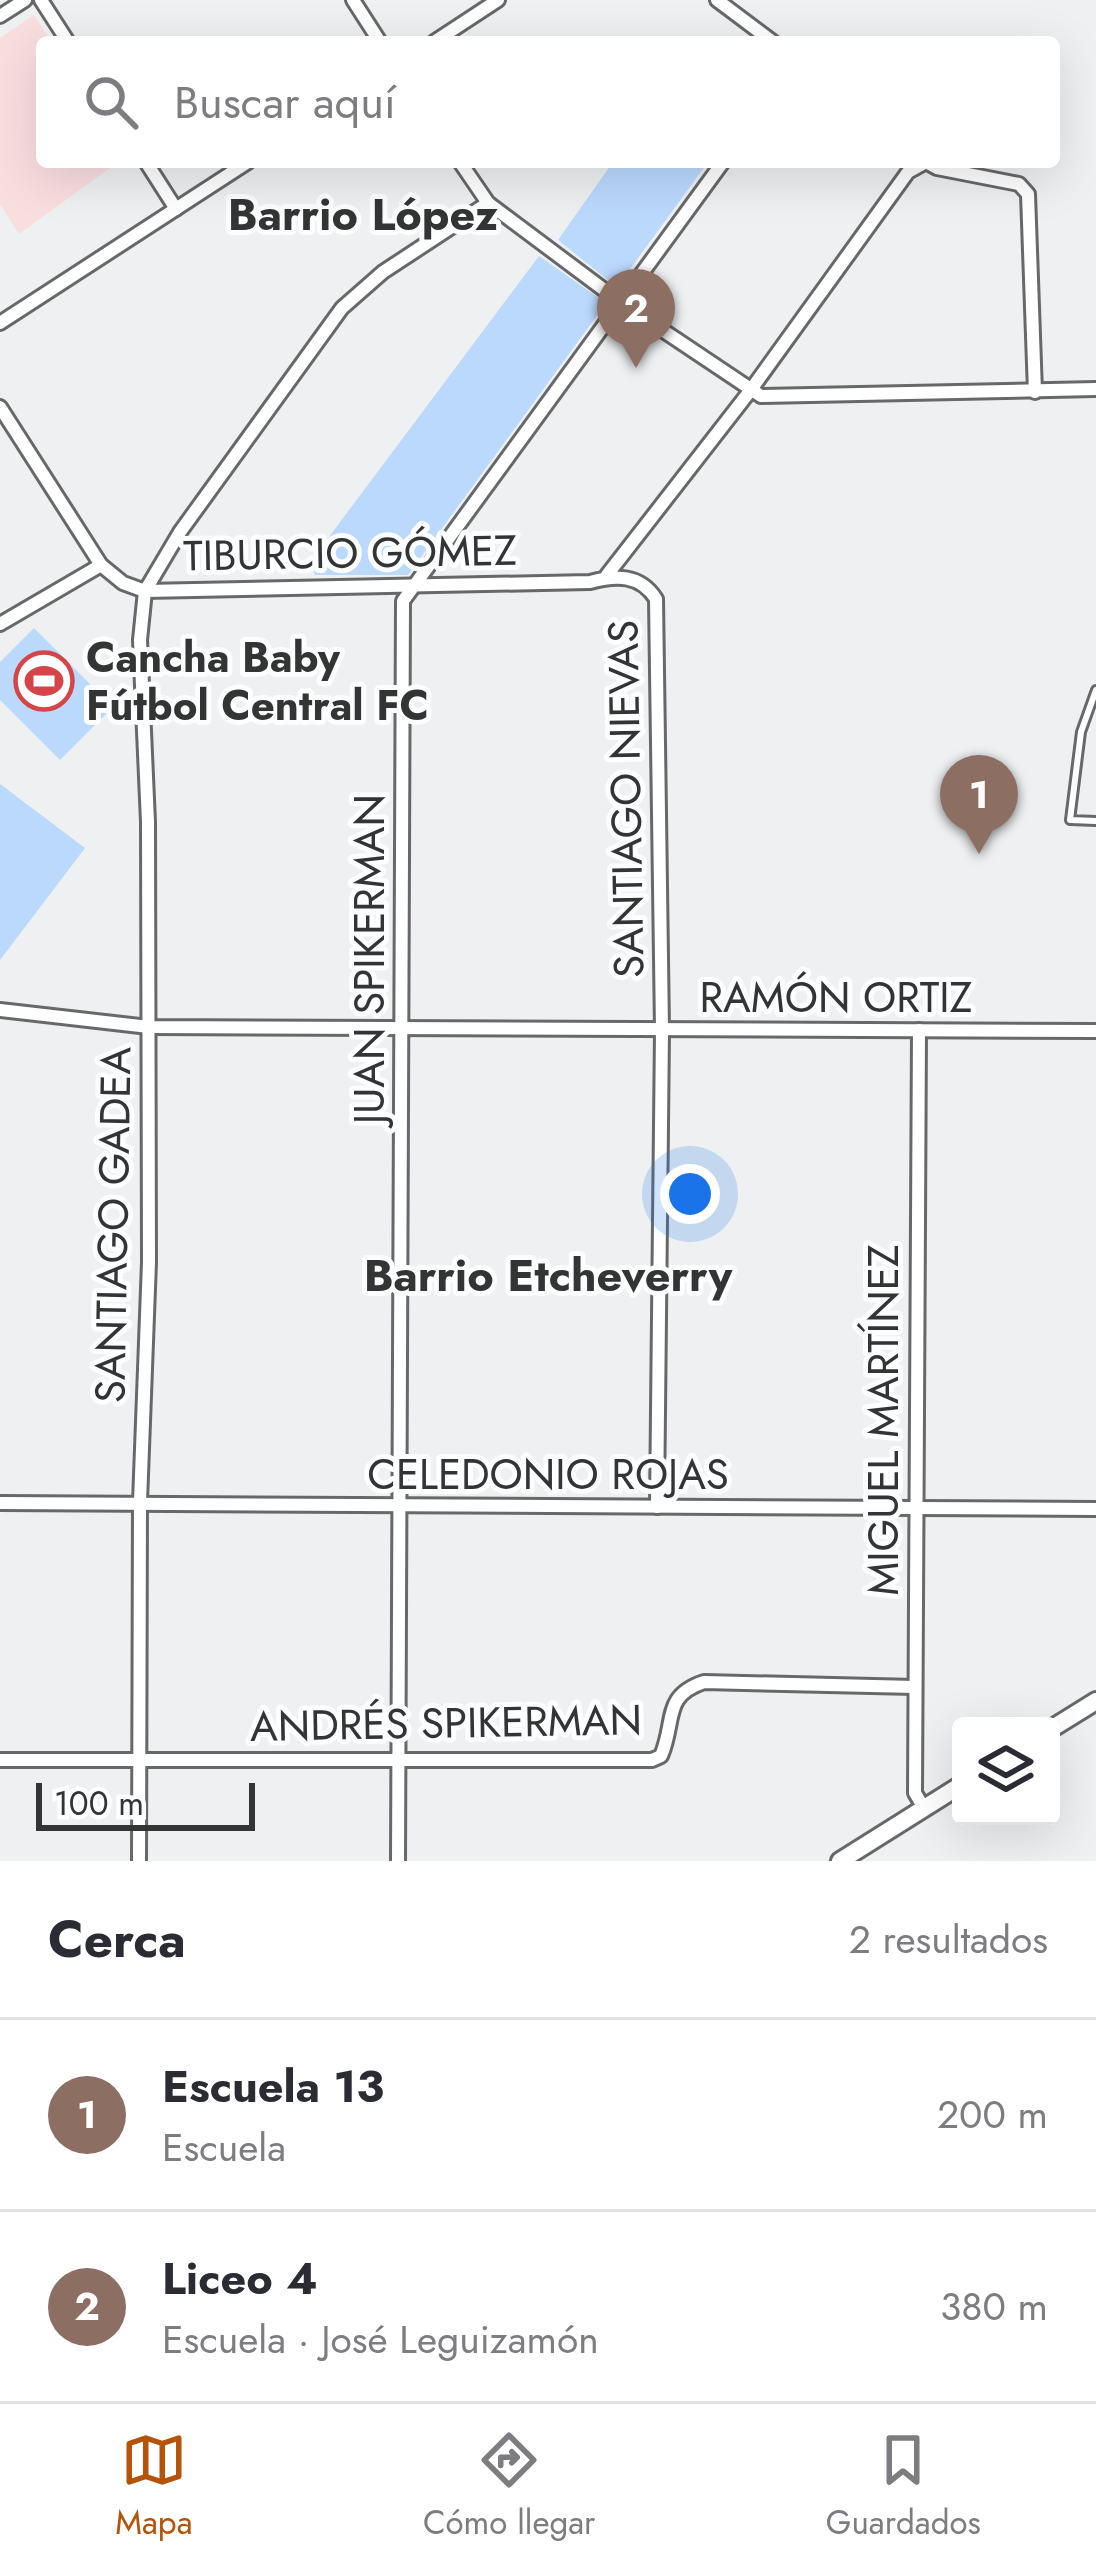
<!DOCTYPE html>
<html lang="es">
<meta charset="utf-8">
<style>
:root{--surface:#fff;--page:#f2f2f3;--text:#2b2b33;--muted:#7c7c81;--line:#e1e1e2;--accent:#b45309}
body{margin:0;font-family:Jost,sans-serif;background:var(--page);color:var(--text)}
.controls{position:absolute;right:36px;bottom:36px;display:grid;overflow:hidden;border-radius:12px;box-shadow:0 12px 48px #0002}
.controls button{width:108px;height:108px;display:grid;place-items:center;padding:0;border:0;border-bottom:3px solid var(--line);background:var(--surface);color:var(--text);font:60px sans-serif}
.scale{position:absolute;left:36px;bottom:30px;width:219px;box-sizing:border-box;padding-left:12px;border:6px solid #333434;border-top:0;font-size:33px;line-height:42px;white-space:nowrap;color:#333434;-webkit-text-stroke:9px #fbfdff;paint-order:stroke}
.you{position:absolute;left:690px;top:1194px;width:42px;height:42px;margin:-30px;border:9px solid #fff;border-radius:50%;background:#1a73e8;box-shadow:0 0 0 18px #1a73e833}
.badge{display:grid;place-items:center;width:78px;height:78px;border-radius:50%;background:var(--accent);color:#fff;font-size:39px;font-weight:700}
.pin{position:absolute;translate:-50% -99px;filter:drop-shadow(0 3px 6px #0008)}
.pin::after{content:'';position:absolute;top:63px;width:42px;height:36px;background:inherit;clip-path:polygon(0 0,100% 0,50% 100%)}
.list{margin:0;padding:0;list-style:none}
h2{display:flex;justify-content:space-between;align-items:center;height:156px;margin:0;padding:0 48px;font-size:51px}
h2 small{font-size:39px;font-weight:400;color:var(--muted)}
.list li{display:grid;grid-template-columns:78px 1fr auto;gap:36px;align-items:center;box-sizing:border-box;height:192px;padding:0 48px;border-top:3px solid var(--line)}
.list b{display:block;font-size:45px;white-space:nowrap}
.list p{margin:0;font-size:39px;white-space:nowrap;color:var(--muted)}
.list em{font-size:39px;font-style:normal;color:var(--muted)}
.icon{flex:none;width:66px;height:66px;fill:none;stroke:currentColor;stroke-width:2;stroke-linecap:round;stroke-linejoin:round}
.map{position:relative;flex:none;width:1096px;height:1861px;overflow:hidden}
.search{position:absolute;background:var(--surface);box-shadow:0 12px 48px #0002;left:36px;right:36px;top:36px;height:132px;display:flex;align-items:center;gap:30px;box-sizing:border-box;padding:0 42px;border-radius:12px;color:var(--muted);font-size:45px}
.sheet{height:540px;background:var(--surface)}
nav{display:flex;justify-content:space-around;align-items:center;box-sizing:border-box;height:168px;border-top:3px solid var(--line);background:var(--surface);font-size:33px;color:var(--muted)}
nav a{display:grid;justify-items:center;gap:6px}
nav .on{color:var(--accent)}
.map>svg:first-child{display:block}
.education{fill:#f9dee0}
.green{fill:#bbd9fd}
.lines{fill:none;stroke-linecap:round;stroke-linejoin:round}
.service-casing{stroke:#67686a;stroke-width:12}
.minor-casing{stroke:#67686a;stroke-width:18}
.tertiary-casing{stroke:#67686a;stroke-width:22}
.service{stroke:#fff;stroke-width:6}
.minor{stroke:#fff;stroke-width:12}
.tertiary{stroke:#fff;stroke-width:16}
.labels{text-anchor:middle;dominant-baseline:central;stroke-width:10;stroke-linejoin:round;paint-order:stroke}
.street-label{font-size:42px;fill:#333434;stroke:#fbfdff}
.poi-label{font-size:42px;font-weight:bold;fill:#333434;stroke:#fbfdff;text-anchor:start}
.neighbourhood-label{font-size:45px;font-weight:bold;fill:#333434;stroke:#fbfdff}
</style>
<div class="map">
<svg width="1096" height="1861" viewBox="0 0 1096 1861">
<rect width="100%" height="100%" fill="#eef0f2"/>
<polygon class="education" points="34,15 51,42 42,42 42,162 118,162 19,234 0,204 0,38"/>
<g class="green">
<polygon points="613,162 708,162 625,276 608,280 558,240"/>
<polygon points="539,256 606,303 408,575 315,575 311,561"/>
<polygon points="34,628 113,707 60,760 0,700 0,662"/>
<polygon points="0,784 85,848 0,960"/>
</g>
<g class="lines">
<defs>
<polyline id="service" points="1096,690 1081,732 1070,820 1096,821"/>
<g id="minor">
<polyline points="41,0 68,42"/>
<polyline points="353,0 380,42"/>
<polyline points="717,0 773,42"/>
<polyline points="0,16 25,0"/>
<polyline points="434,42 498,0"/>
<polyline points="146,162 176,209"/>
<polyline points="460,162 488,203 619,301 761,396 1096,389"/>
<polyline points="0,323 248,162"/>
<path d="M0 407 101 565 123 583 145 591 590 582C616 575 640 574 656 599L662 1030 657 1507"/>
<polyline points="607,575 750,391 908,172 926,162 937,168 1019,184 1028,194 1035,392"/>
<polyline points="0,624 101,565"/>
<polyline points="0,1010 149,1027 1096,1031"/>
<polyline points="919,1030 915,1793 924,1808"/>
<polyline points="0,1503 1096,1509"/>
<path d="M0 1760H652L661 1756C676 1721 662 1696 704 1682L915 1687"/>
<polyline points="139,1861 140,1502 149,1262 148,822 140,640 145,591 180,532 342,308 383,272 488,203"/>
<polyline points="398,1861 403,601 723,162"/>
</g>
<g id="tertiary">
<polyline points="1051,1729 1096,1701"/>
<polyline points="840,1861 961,1785"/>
</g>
</defs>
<use href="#service" class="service-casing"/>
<use href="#minor" class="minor-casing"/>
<use href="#tertiary" class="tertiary-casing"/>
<use href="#service" class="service"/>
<use href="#minor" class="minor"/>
<use href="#tertiary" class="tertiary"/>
</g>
<defs>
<symbol id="stadium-ring" viewBox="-11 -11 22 22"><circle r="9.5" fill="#fbfdff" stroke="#d54548" stroke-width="1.5"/><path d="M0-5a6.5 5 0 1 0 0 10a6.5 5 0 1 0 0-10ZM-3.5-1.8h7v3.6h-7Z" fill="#d54548"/></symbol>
</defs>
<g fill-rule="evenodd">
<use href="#stadium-ring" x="11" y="648" width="66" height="66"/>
</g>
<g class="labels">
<g class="street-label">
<text transform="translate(350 553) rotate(-1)">TIBURCIO GÓMEZ</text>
<text transform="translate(626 799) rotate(-91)">SANTIAGO NIEVAS</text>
<text transform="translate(369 959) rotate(-90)">JUAN SPIKERMAN</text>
<text x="836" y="997">RAMÓN ORTIZ</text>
<text transform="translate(113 1225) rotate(-89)">SANTIAGO GADEA</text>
<text transform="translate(883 1420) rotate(-90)">MIGUEL MARTÍNEZ</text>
<text x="548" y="1474">CELEDONIO ROJAS</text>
<text transform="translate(446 1723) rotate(-1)">ANDRÉS SPIKERMAN</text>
</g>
<g class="poi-label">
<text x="86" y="657">Cancha Baby<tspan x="86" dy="48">Fútbol Central FC</tspan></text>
</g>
<g class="neighbourhood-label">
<text x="363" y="214">Barrio López</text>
<text x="548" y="1275">Barrio Etcheverry</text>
</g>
</g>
</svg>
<div class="controls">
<button><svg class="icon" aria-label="layers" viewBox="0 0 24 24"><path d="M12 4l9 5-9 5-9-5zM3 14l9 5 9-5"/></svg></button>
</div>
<div class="scale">100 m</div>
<div class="you"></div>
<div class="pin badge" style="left:979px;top:854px;background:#8d6e63">1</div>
<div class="pin badge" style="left:636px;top:368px;background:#8d6e63">2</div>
<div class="search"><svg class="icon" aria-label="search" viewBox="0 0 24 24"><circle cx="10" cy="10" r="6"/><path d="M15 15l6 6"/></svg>Buscar aquí</div>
</div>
<section class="sheet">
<h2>Cerca<small>2 resultados</small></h2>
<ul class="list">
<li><span class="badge" style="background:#8d6e63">1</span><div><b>Escuela 13</b><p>Escuela</p></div><em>200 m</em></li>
<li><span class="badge" style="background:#8d6e63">2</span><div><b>Liceo 4</b><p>Escuela · José Leguizamón</p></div><em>380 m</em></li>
</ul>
</section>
<nav>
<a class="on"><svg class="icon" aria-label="map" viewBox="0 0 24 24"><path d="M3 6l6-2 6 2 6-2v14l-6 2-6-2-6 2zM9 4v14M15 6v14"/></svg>Mapa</a>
<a><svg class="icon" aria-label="directions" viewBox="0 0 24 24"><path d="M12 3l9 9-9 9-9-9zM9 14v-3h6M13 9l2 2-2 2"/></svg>Cómo llegar</a>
<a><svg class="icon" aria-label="saved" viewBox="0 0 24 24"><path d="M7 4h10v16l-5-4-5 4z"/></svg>Guardados</a>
</nav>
